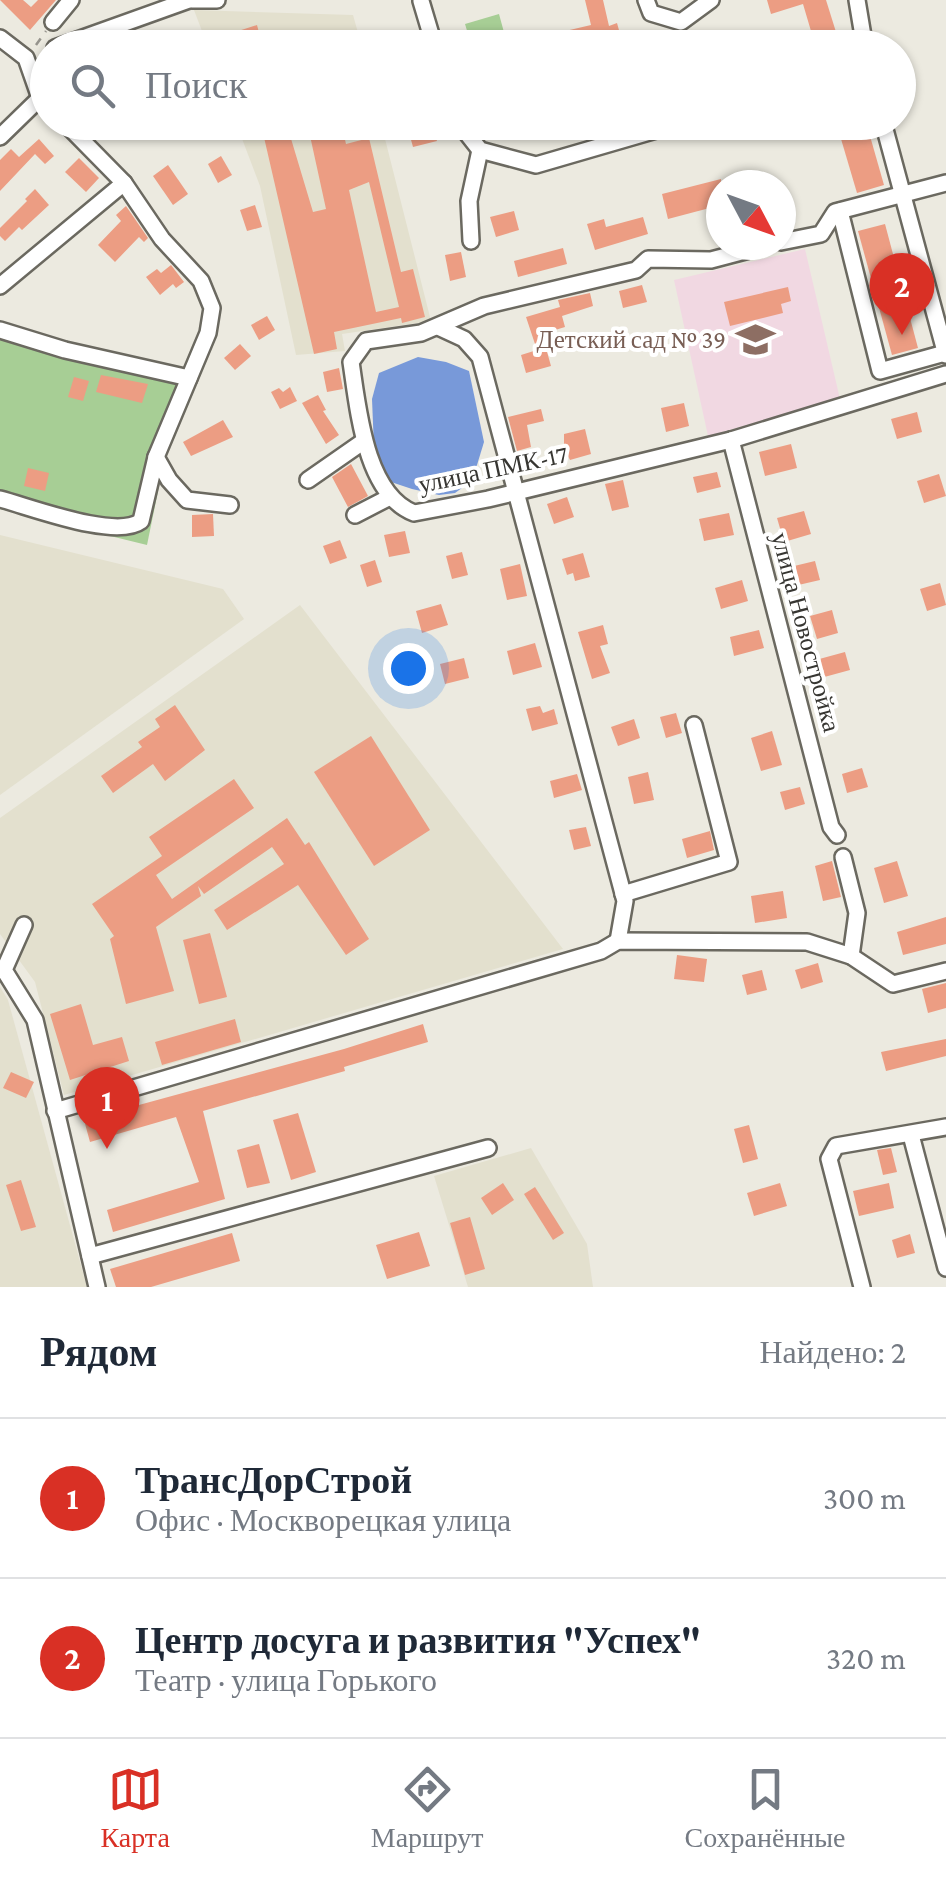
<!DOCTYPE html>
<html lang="ru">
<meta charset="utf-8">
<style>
:root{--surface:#fff;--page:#f6f6f7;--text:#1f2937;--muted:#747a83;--line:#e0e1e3;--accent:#d93025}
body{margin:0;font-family:"Crimson Pro",serif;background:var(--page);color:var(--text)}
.compass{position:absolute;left:706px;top:170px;width:90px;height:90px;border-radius:50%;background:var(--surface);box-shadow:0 2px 8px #0004;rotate:131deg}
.you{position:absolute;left:408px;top:668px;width:35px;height:35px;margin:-25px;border:8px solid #fff;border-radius:50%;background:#1a73e8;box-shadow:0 0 0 15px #1a73e833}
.badge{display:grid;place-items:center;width:65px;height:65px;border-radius:50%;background:var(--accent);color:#fff;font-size:32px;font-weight:700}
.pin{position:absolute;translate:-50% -82px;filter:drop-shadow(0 2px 5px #0008)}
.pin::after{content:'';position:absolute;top:52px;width:35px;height:30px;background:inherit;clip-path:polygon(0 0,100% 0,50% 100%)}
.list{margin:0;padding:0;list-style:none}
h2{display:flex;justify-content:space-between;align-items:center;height:130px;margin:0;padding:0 40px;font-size:42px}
h2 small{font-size:32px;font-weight:400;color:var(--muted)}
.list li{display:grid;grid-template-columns:65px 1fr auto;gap:30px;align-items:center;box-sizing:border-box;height:160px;padding:0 40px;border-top:2px solid var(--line)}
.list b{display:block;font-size:38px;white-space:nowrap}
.list p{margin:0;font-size:32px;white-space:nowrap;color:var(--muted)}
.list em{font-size:32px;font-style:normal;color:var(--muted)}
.icon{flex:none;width:55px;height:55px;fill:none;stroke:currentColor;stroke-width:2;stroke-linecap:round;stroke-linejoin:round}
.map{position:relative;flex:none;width:946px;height:1287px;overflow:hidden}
.search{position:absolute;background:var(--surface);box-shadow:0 2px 8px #0004;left:30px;right:30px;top:30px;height:110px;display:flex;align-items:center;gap:25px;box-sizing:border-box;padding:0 35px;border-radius:55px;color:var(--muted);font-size:38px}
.sheet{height:450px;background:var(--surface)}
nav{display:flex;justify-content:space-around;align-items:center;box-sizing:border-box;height:140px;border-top:2px solid var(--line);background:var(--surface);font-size:28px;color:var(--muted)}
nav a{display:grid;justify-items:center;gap:5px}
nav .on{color:var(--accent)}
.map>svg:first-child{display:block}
.built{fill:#e3e0ce}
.education{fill:#f1d8e2}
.green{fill:#a7ce95}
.water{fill:#7899d9}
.building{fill:#ec9d83;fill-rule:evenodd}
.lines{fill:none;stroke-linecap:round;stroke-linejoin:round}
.minor-casing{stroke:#6b6960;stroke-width:20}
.path{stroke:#96948d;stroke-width:2.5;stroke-dasharray:8 8;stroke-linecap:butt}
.minor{stroke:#fff;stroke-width:15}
.labels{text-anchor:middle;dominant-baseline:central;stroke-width:8;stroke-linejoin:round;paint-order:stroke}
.education-label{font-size:25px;fill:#785e54;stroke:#fff;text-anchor:end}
.street-label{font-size:25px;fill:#373632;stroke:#fff}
</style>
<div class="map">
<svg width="946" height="1287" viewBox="0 0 946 1287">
<rect width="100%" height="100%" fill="#eceae0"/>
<g class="built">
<polygon points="194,10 353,15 362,47 208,47"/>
<polygon points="236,123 381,123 431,321 342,334 345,351 296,355 260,186"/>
<polygon points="0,535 223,589 244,619 0,795"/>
<polygon points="300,605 563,949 64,1095 35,982 0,934 0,818"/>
<polygon points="0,987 8,1000 87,1287 0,1287"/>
<polygon points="531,1148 587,1244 593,1287 468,1287 434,1176"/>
</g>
<polygon class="education" points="805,249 840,399 708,436 674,280"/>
<g class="green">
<polygon points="499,14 508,47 472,47 465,24"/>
<polygon points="0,332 181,379 147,545 0,509"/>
</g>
<polygon class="water" points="418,357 446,362 469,371 484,442 477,465 466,485 455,493 439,495 412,489 388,481 381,474 374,448 372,399 379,373"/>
<g class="building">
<polygon points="0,0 23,0 31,7 38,0 56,0 30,30"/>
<polygon points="585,0 603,0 609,26 617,23 622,41 605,47 603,41 574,48 547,48 544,36 591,25"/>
<polygon points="767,0 826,0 841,48 816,48 803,4 771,14"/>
<polygon points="257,25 263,48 232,48 229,34"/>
<polygon points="753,34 757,48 717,48 717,45"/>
<path d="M282 122H286L313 212 326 209 307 122H341L346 144 369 138 401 272 413 269 425 317 402 323 401 318 334 332 337 349 314 354 263 133ZM369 182 399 307 376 312 349 190Z"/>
<polygon points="836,122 866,122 884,185 857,193"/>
<polygon points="421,125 423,132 433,129 437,141 413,147 408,129"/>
<polygon points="39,139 54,156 45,164 35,154 0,191 0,160 11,149 19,157"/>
<polygon points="221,156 232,175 218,183 208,164"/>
<polygon points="79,158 99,178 86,192 65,172"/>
<polygon points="168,165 188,194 173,205 153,176"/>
<polygon points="721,179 721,205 668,219 662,194"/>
<polygon points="35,189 49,205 22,230 19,227 5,241 0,236 0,228 27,201 25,199"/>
<polygon points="255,205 262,227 247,231 240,210"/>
<polygon points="126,206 148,238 144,242 139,237 115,262 98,245 121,221 116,215"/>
<polygon points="514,211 519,230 496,237 490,217"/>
<polygon points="643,217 648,234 595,250 587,224 604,219 606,227"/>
<polygon points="885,224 918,348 892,355 858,231"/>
<polygon points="563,248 567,264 518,277 514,261"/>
<polygon points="461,252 466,277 450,281 445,255"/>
<polygon points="171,265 184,282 176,288 173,284 160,295 146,277 157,269 161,273"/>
<polygon points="642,285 647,302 623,308 619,291"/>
<polygon points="788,287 791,301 781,304 783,313 730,326 724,302"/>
<polygon points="590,293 593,306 562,316 565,327 542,334 551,366 526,373 521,355 537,350 526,317 560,307 558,300"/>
<polygon points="267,316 275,330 259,340 251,325"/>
<polygon points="240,344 251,356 235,370 224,358"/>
<polygon points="339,368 343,389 327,392 323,372"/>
<polygon points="101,375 148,384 142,403 96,392"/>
<polygon points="74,377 89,381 83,401 68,397"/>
<polygon points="290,387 297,401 280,409 271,392 279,388 283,392"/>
<polygon points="318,395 326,410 323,411 339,435 326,444 302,403"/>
<polygon points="684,403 689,426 666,432 661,408"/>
<polygon points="541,409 544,421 527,425 531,447 517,451 508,417"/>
<polygon points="917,412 922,432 897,439 891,419"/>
<polygon points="223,420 233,437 191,456 183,442"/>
<polygon points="585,429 591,454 570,460 564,448 564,434"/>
<polygon points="791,444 797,468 765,476 759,452"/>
<polygon points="351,464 368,496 348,507 332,477"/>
<polygon points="28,468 49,473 45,491 24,486"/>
<polygon points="717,472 721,487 697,493 693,477"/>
<polygon points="939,474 946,496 924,503 917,481"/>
<polygon points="623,480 629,507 612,511 605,484"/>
<polygon points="567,497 574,517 554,524 547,504"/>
<polygon points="804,511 811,534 784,542 777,518"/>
<polygon points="729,513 734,535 704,541 699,519"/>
<polygon points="213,514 214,536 192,537 192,515"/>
<polygon points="405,531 410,553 389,557 384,535"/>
<polygon points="340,540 347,558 330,564 323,546"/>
<polygon points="462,552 468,575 452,579 446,556"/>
<polygon points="583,553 590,577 575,581 573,573 567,575 562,559"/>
<polygon points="375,560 382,582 367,587 360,565"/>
<polygon points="815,561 820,580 794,586 790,567"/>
<polygon points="520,564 527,596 507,600 500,569"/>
<polygon points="742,580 748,601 721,609 715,588"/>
<polygon points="940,583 946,605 927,611 920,589"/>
<polygon points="441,604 448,625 422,633 416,611"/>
<polygon points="832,610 838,633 817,639 810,616"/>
<polygon points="603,625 608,644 600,646 610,673 592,679 578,632"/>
<polygon points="759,630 764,648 734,656 730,637"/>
<polygon points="535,643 542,667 513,675 507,651"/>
<polygon points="845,652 850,670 817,679 812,661"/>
<polygon points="464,658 469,678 445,684 440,664"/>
<polygon points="175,705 205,750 165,781 153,764 113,793 101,776 142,747 138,742 160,727 155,719"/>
<polygon points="540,706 543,713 554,709 558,724 532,731 526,709"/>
<polygon points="676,713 682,733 666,738 660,717"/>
<polygon points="634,719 640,738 618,746 611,727"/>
<polygon points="772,731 782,765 761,771 751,738"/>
<polygon points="371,736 430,830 374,866 314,772"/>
<polygon points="862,768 868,787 847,793 842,774"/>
<polygon points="648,772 654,800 634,804 628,777"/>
<polygon points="577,774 582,790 554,798 550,781"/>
<polygon points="234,779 254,808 156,875 172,899 287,818 305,845 309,842 369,939 346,955 298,885 227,930 214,910 284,864 272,847 204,894 198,886 201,896 156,927 174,991 126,1004 110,939 114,936 92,904 162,856 149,837"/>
<polygon points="800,787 805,804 785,810 780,792"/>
<polygon points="586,827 591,846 574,850 569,830"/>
<polygon points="710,831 714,850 687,858 682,839"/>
<polygon points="832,861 841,897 823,901 815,866"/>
<polygon points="897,861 908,896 884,903 874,868"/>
<polygon points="783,891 787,918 755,923 751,896"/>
<polygon points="946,917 946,944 903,955 897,932"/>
<polygon points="210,933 227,997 199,1004 183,940"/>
<polygon points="677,955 707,959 704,982 674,979"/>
<polygon points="818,963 823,982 801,989 795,970"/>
<polygon points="762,970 767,990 747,995 742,975"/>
<polygon points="946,983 946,1008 928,1013 922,989"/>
<polygon points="81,1004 93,1045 122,1037 129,1061 70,1080 50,1014"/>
<polygon points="235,1019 241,1042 162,1065 155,1042"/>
<polygon points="423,1024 428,1042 344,1067 345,1071 203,1111 225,1199 113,1232 107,1210 199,1182 176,1117 90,1142 84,1120 344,1049"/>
<polygon points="946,1039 946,1056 886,1071 881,1052"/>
<polygon points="11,1072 34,1082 26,1098 3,1088"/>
<polygon points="298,1113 316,1172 291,1180 273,1120"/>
<polygon points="749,1125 758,1159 743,1163 734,1129"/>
<polygon points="259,1144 270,1183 247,1188 237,1150"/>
<polygon points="891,1148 897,1172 883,1175 877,1150"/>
<polygon points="21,1180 36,1227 21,1231 6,1185"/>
<polygon points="503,1183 514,1200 492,1215 481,1198"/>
<polygon points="780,1183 787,1206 754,1216 747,1193"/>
<polygon points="889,1183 894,1208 859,1216 853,1191"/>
<polygon points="535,1187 564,1233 553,1240 524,1194"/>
<polygon points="470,1217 485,1269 465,1275 450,1223"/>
<polygon points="419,1232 430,1266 387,1279 376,1245"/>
<polygon points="232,1233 240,1261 151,1287 116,1287 110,1269"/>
<polygon points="910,1234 915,1253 897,1258 892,1240"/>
</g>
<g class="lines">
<defs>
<g id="minor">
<polyline points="192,0 217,0"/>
<polyline points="646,0 651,13 681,22 711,0"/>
<polyline points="857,0 865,48"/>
<polyline points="421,1 435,48"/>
<polyline points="53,22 71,0"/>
<polyline points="0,38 26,58 40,98 48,106"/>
<polyline points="55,48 189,0"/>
<polyline points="458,122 480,150 536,165 684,122"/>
<polyline points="883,122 946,355"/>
<polyline points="0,137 40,98"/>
<polyline points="840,211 880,371 945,353"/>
<polyline points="471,241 469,201 480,150"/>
<polyline points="781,242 821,234 835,212 946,183"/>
<path d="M768 245 711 260 648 259 636 270 484 306 421 333 366 341 351 362C358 408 365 494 414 513L488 499 731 440 946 374"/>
<polyline points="0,286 124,183"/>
<polyline points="438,327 464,339 480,357 625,901 618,941"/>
<polyline points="0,330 65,350 189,378"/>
<polyline points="731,440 831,827 837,835"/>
<polyline points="156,457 169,480 187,500 230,505"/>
<polyline points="308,480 364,441"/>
<path d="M0 499C31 507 116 540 141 521L156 457 208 333 212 308 201 281 162 239 124 183 64 122"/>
<polyline points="355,515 388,498"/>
<polyline points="843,857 857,913 851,956"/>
<polyline points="623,894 729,862 694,725"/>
<polyline points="24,925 4,970 35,1020 97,1287"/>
<polyline points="55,1111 601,951 618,941 807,942 851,956 893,984 946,971"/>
<polyline points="911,1135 946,1268"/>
<polyline points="90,1256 488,1148"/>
<polyline points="862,1287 829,1159 836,1146 946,1127"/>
</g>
</defs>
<use href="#minor" class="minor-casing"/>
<polyline class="path" points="36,45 46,31"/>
<use href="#minor" class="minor"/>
</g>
<defs>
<symbol id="school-bare" viewBox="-9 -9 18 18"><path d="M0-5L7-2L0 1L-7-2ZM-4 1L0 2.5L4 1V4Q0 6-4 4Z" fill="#8d6e63" stroke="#fff" stroke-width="2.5" paint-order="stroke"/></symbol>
</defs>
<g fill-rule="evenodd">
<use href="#school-bare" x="728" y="312" width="55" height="55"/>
</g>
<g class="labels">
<g class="education-label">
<text x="726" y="339">Детский сад № 39</text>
</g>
<g class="street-label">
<text transform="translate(493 469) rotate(-12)">улица ПМК-17</text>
<text transform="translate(806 632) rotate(75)">улица Новостройка</text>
</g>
</g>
</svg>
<svg class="compass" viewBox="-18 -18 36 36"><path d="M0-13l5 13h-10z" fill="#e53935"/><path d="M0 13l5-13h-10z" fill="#747a83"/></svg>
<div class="you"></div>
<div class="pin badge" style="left:107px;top:1149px">1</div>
<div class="pin badge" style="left:902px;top:335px">2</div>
<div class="search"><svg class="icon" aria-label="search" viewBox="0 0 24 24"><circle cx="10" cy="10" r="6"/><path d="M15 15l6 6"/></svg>Поиск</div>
</div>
<section class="sheet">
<h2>Рядом<small>Найдено: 2</small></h2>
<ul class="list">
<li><span class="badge">1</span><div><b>ТрансДорСтрой</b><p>Офис · Москворецкая улица</p></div><em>300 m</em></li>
<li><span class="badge">2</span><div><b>Центр досуга и развития &quot;Успех&quot;</b><p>Театр · улица Горького</p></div><em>320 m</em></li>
</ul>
</section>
<nav>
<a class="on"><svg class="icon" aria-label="map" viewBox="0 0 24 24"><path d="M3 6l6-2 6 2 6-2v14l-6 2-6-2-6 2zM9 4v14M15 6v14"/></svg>Карта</a>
<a><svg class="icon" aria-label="directions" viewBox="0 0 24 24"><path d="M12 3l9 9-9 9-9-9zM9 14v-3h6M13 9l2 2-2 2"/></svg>Маршрут</a>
<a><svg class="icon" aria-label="saved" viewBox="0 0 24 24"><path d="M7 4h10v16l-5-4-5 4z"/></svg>Сохранённые</a>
</nav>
